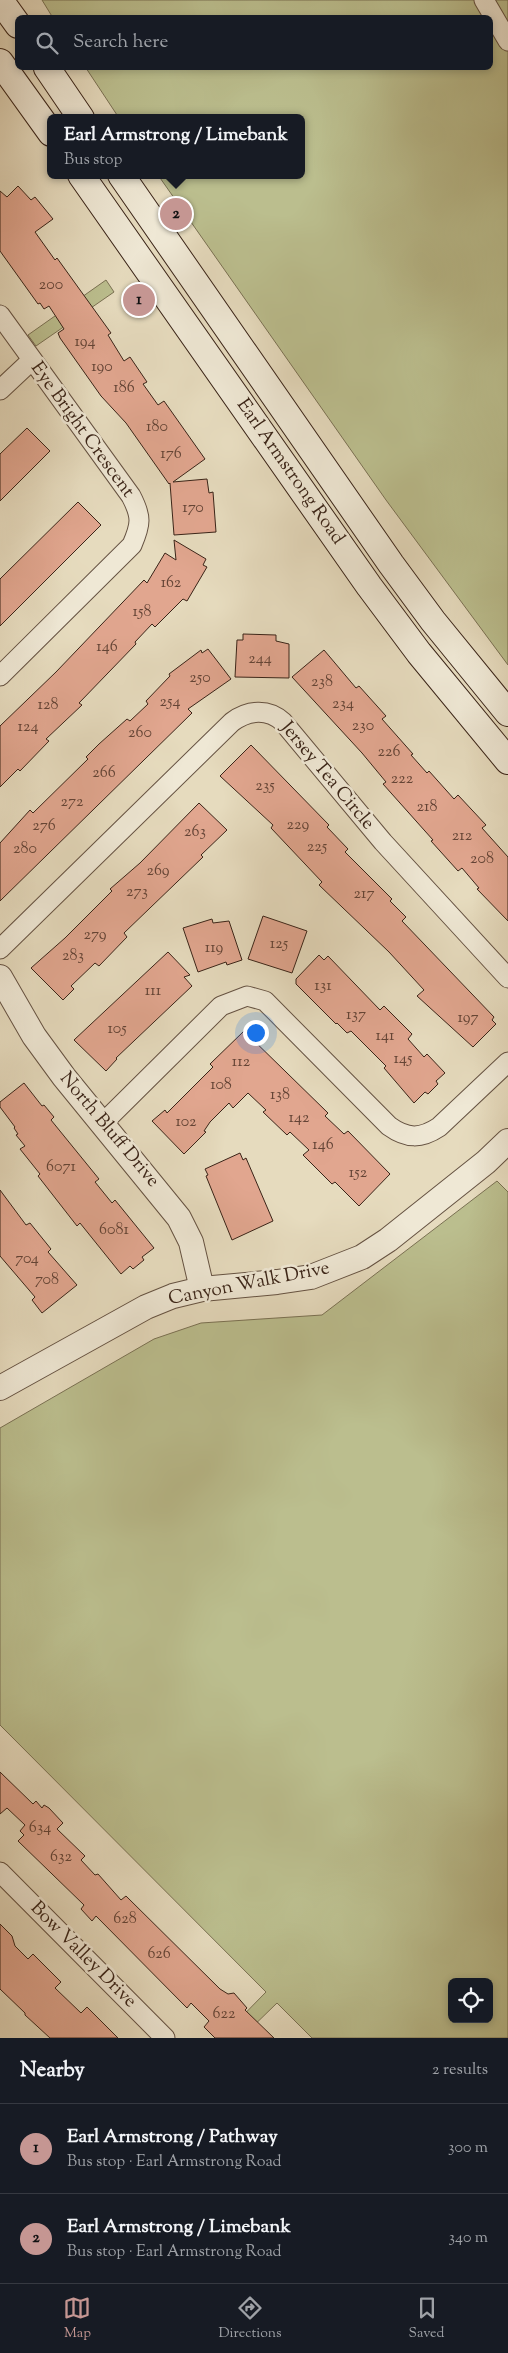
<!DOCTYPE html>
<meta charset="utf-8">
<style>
:root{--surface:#171b24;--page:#20242c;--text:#f1f3f6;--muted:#9ea1a6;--line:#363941;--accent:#c59692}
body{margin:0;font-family:"Sorts Mill Goudy",serif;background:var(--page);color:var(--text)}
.controls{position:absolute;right:15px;bottom:15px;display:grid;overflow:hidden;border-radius:8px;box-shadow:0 2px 8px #0003}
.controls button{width:45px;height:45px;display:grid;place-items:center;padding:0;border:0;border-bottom:1px solid var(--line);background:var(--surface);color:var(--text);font:25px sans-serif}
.you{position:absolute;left:255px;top:1032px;width:18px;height:18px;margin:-12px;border:4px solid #fff;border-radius:50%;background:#1a73e8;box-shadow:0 0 0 8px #1a73e833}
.badge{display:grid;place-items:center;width:32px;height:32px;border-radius:50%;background:var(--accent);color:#111;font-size:16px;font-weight:700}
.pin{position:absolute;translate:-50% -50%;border:2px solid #fff;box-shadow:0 1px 5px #0006}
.popup{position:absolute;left:47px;top:114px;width:258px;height:65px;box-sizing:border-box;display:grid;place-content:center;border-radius:8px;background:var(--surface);filter:drop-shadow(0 1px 4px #0005);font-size:16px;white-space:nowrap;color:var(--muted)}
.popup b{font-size:19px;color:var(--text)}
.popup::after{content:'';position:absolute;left:50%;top:100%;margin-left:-10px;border:10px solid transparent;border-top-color:var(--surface)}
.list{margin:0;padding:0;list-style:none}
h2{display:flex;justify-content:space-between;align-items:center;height:65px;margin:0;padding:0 20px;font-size:21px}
h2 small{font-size:16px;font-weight:400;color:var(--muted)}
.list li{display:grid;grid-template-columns:32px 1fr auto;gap:15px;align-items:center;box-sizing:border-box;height:90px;padding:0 20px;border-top:1px solid var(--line)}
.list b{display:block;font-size:19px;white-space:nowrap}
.list p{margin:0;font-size:16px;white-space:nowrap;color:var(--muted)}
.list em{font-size:16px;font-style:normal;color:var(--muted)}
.icon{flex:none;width:28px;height:28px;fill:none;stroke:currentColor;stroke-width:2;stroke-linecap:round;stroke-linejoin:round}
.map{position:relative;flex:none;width:508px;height:2038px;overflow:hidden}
.search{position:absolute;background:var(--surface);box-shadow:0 2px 8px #0003;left:15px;right:15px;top:15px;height:55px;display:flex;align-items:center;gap:12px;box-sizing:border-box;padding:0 18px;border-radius:8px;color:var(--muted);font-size:19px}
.sheet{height:245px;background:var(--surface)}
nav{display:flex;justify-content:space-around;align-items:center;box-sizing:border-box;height:70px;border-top:1px solid var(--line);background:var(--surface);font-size:14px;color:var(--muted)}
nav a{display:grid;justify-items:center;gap:2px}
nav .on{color:var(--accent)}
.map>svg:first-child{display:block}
.green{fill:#bbbe8e;stroke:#7a7153;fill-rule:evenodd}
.building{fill:#e1a68f;stroke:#3a2418}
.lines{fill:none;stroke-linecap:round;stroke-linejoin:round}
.minor-casing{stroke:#655242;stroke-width:21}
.tertiary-casing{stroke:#655242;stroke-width:26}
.secondary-casing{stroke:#3a2418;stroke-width:28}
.minor{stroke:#efe8d5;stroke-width:19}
.tertiary{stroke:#efe8d5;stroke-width:24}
.secondary{stroke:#efe8d5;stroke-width:26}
.labels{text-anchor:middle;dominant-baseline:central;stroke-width:5;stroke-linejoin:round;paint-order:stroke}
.number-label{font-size:16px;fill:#644436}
.street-label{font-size:19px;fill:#3a2418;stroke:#efe8d5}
</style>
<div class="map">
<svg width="508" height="2038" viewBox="0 0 508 2038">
<rect width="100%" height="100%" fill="#e6dbbe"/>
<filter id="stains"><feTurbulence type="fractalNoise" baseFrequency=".004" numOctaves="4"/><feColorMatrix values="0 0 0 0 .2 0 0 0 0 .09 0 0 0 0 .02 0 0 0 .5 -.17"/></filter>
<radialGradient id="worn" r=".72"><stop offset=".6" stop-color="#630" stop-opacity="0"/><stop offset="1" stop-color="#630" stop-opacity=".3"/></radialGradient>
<g class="green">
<polygon points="42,0 508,0 508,665 386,500 158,175 301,175 301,118 119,118 86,68 490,68 490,18 53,18"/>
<polygon points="106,280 114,292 36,346 28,335"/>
<path d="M497 1181 508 1192V2038H312L277 2003 241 2038H221L266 1992 0 1725V1428L154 1339 201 1323 322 1315ZM452 1982H489V2019H452Z"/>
</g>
<g class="building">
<polygon points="18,186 31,200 35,197 53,219 35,232 55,260 57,258 111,333 108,335 124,361 130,357 147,382 143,384 158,405 164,401 205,459 173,482 207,479 209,493 213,492 216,532 174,535 170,483 169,484 126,423 101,396 60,338 58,333 64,329 49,306 44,309 40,303 38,304 0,251 0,191 7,197"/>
<polygon points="27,428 50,451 0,501 0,454"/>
<polygon points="78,502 101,525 0,626 0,579"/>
<polygon points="174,540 206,559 203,565 207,567 187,601 183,599 155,627 152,624 135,642 136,644 79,703 82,705 46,739 49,741 20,771 18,769 0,787 0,726 56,672 144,580 147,583 165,553 176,560"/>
<polygon points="243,634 276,635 276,641 289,644 289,678 235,677 237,640 243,640"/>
<polygon points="208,649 231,679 188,709 192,713 0,901 0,843 30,810 33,813 88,759 86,757 99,744 127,719 130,721 148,704 146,701 170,676 169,674 201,650 202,653"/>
<polygon points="324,650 356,688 359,686 386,716 382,719 413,754 411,755 427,773 429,771 454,799 458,795 486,825 482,828 508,857 508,921 477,889 479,888 462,868 458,871 431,841 433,840 383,784 386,782 362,753 292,677"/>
<polygon points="251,745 329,825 327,827 348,849 345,852 392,899 390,901 406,917 402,921 494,1017 492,1020 496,1024 473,1047 417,996 424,990 389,952 319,885 322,882 271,828 273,825 220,776"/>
<polygon points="199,803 227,830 201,855 203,857 124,933 127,937 99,966 95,963 71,986 74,989 63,1000 31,968 65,938 112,891 110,889 140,863"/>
<polygon points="263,916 307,931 292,973 248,959"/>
<polygon points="212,919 213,923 229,921 242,960 227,965 226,962 198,972 183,928"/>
<polygon points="168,952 190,975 184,977 192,986 116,1058 117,1059 106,1071 74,1040"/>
<polygon points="319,955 324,960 328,956 380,1010 384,1006 412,1034 408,1039 424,1057 427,1054 445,1073 436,1081 438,1084 428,1094 425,1092 414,1103 384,1068 386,1066 351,1031 347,1033 337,1023 336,1024 296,984 296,979"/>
<polygon points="244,1031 328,1113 325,1116 344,1134 348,1131 390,1174 359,1206 335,1182 332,1184 303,1155 309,1150 290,1132 287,1135 263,1112 266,1110 248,1093 233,1108 229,1103 210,1122 204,1131 206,1132 184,1154 152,1121 165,1110 167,1113 213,1067 210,1064"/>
<polygon points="24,1083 42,1106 44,1105 54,1117 51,1120 99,1179 95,1182 112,1203 115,1200 154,1248 142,1257 144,1260 133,1269 130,1266 121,1274 80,1223 77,1226 38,1176 40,1174 20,1149 25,1146 16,1135 18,1134 14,1128 15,1127 0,1107 0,1102"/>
<polygon points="240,1153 243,1160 246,1158 273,1221 232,1240 206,1176 208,1175 205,1169"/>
<polygon points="0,1190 26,1225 30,1223 51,1249 48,1252 77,1285 42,1313 32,1300 35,1297 0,1256"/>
<polygon points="0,1772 33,1804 36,1801 42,1808 44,1805 49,1808 63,1823 57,1829 85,1856 81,1860 95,1875 98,1874 121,1900 126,1896 220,1989 228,1994 234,1993 247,2008 245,2010 274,2038 215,2038 204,2027 209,2021 191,2003 187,2008 96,1916 92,1921 81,1909 84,1905 18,1841 24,1835 20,1831 25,1825 7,1808 0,1814"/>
<polygon points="0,1924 12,1936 15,1946 28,1959 33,1954 61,1982 55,1988 81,2013 87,2007 118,2038 50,2038 25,2015 25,2013 0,1989"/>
</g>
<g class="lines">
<defs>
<g id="minor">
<polyline points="484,0 508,41"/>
<path d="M0 315 131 496C142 517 141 524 132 545L0 676"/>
<polyline points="0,390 32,360"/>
<path d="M0 949 232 722C248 710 268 708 283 722L383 842 508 978"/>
<path d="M103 1123 221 1006 247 996 265 1001 389 1126C407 1139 421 1139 439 1127L508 1062"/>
<polyline points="0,1872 165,2038"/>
</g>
<g id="tertiary">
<polyline points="0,977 34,1036 64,1077 179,1218 191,1242 202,1289"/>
<polyline points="0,1388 146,1307 173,1296 202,1289 277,1282 311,1277 362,1257 388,1240 486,1162 508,1141"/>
</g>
<g id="secondary">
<polyline points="0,0 18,25"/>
<polyline points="0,62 51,133"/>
<polyline points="47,68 81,118"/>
<polyline points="81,175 369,586 419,653 508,761"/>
<polyline points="121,175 391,564 433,621 508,713"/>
</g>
</defs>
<use href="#minor" class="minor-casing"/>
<use href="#tertiary" class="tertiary-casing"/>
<use href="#secondary" class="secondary-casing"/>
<use href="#minor" class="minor"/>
<use href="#tertiary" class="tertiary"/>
<use href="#secondary" class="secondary"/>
</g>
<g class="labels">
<g class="number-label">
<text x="51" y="285">200</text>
<text x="85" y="342">194</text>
<text x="102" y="367">190</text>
<text x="124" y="388">186</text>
<text x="157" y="427">180</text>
<text x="171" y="454">176</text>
<text x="193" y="508">170</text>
<text x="171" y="583">162</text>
<text x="142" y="612">158</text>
<text x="107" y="647">146</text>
<text x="260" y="659">244</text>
<text x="200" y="678">250</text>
<text x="322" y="682">238</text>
<text x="170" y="702">254</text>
<text x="343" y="704">234</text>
<text x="48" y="705">128</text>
<text x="363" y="726">230</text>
<text x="28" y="727">124</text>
<text x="140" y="733">260</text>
<text x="389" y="752">226</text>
<text x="104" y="773">266</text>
<text x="402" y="779">222</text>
<text x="265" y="786">235</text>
<text x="72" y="802">272</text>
<text x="427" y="807">218</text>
<text x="298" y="825">229</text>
<text x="44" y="826">276</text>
<text x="195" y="832">263</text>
<text x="462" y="836">212</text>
<text x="317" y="847">225</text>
<text x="25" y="849">280</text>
<text x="482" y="859">208</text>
<text x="158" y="871">269</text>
<text x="137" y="892">273</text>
<text x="364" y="894">217</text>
<text x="95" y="935">279</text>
<text x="279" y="944">125</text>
<text x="214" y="948">119</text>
<text x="73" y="956">283</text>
<text x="323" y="986">131</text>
<text x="153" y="991">111</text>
<text x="356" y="1015">137</text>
<text x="468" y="1018">197</text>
<text x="117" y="1029">105</text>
<text x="385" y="1036">141</text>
<text x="403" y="1059">145</text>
<text x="241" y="1062">112</text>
<text x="221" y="1085">108</text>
<text x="280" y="1095">138</text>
<text x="299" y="1118">142</text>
<text x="186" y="1122">102</text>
<text x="323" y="1145">146</text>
<text x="61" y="1167">6071</text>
<text x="358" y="1173">152</text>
<text x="114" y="1230">6081</text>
<text x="27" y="1259">704</text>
<text x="47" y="1280">708</text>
<text x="40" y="1828">634</text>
<text x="61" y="1857">632</text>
<text x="125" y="1919">628</text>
<text x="159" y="1954">626</text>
<text x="224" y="2014">622</text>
</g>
<g class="street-label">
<text transform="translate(82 430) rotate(54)">Eye Bright Crescent</text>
<text transform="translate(290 472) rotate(55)">Earl Armstrong Road</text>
<text transform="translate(327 776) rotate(50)">Jersey Tea Circle</text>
<text transform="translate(109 1130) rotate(50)">North Bluff Drive</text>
<text transform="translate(249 1284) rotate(-11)">Canyon Walk Drive</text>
<text transform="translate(83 1955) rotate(45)">Bow Valley Drive</text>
</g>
</g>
<rect width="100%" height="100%" filter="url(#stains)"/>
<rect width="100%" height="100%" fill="url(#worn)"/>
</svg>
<div class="controls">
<button><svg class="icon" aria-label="locate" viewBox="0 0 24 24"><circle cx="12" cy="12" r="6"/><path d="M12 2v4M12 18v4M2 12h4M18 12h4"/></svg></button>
</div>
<div class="you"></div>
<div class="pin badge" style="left:139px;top:300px">1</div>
<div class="pin badge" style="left:176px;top:214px">2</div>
<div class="popup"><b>Earl Armstrong / Limebank</b>Bus stop</div>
<div class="search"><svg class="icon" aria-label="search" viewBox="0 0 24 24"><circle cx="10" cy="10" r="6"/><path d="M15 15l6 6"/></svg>Search here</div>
</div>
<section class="sheet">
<h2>Nearby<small>2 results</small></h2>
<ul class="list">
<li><span class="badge">1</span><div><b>Earl Armstrong / Pathway</b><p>Bus stop · Earl Armstrong Road</p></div><em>300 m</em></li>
<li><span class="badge">2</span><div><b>Earl Armstrong / Limebank</b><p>Bus stop · Earl Armstrong Road</p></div><em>340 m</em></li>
</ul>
</section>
<nav>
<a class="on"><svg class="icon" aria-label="map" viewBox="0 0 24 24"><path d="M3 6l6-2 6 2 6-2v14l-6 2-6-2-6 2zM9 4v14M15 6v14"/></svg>Map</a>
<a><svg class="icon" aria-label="directions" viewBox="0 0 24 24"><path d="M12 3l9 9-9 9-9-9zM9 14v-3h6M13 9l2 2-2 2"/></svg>Directions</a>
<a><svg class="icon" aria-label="saved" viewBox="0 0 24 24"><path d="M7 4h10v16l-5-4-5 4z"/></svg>Saved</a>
</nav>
